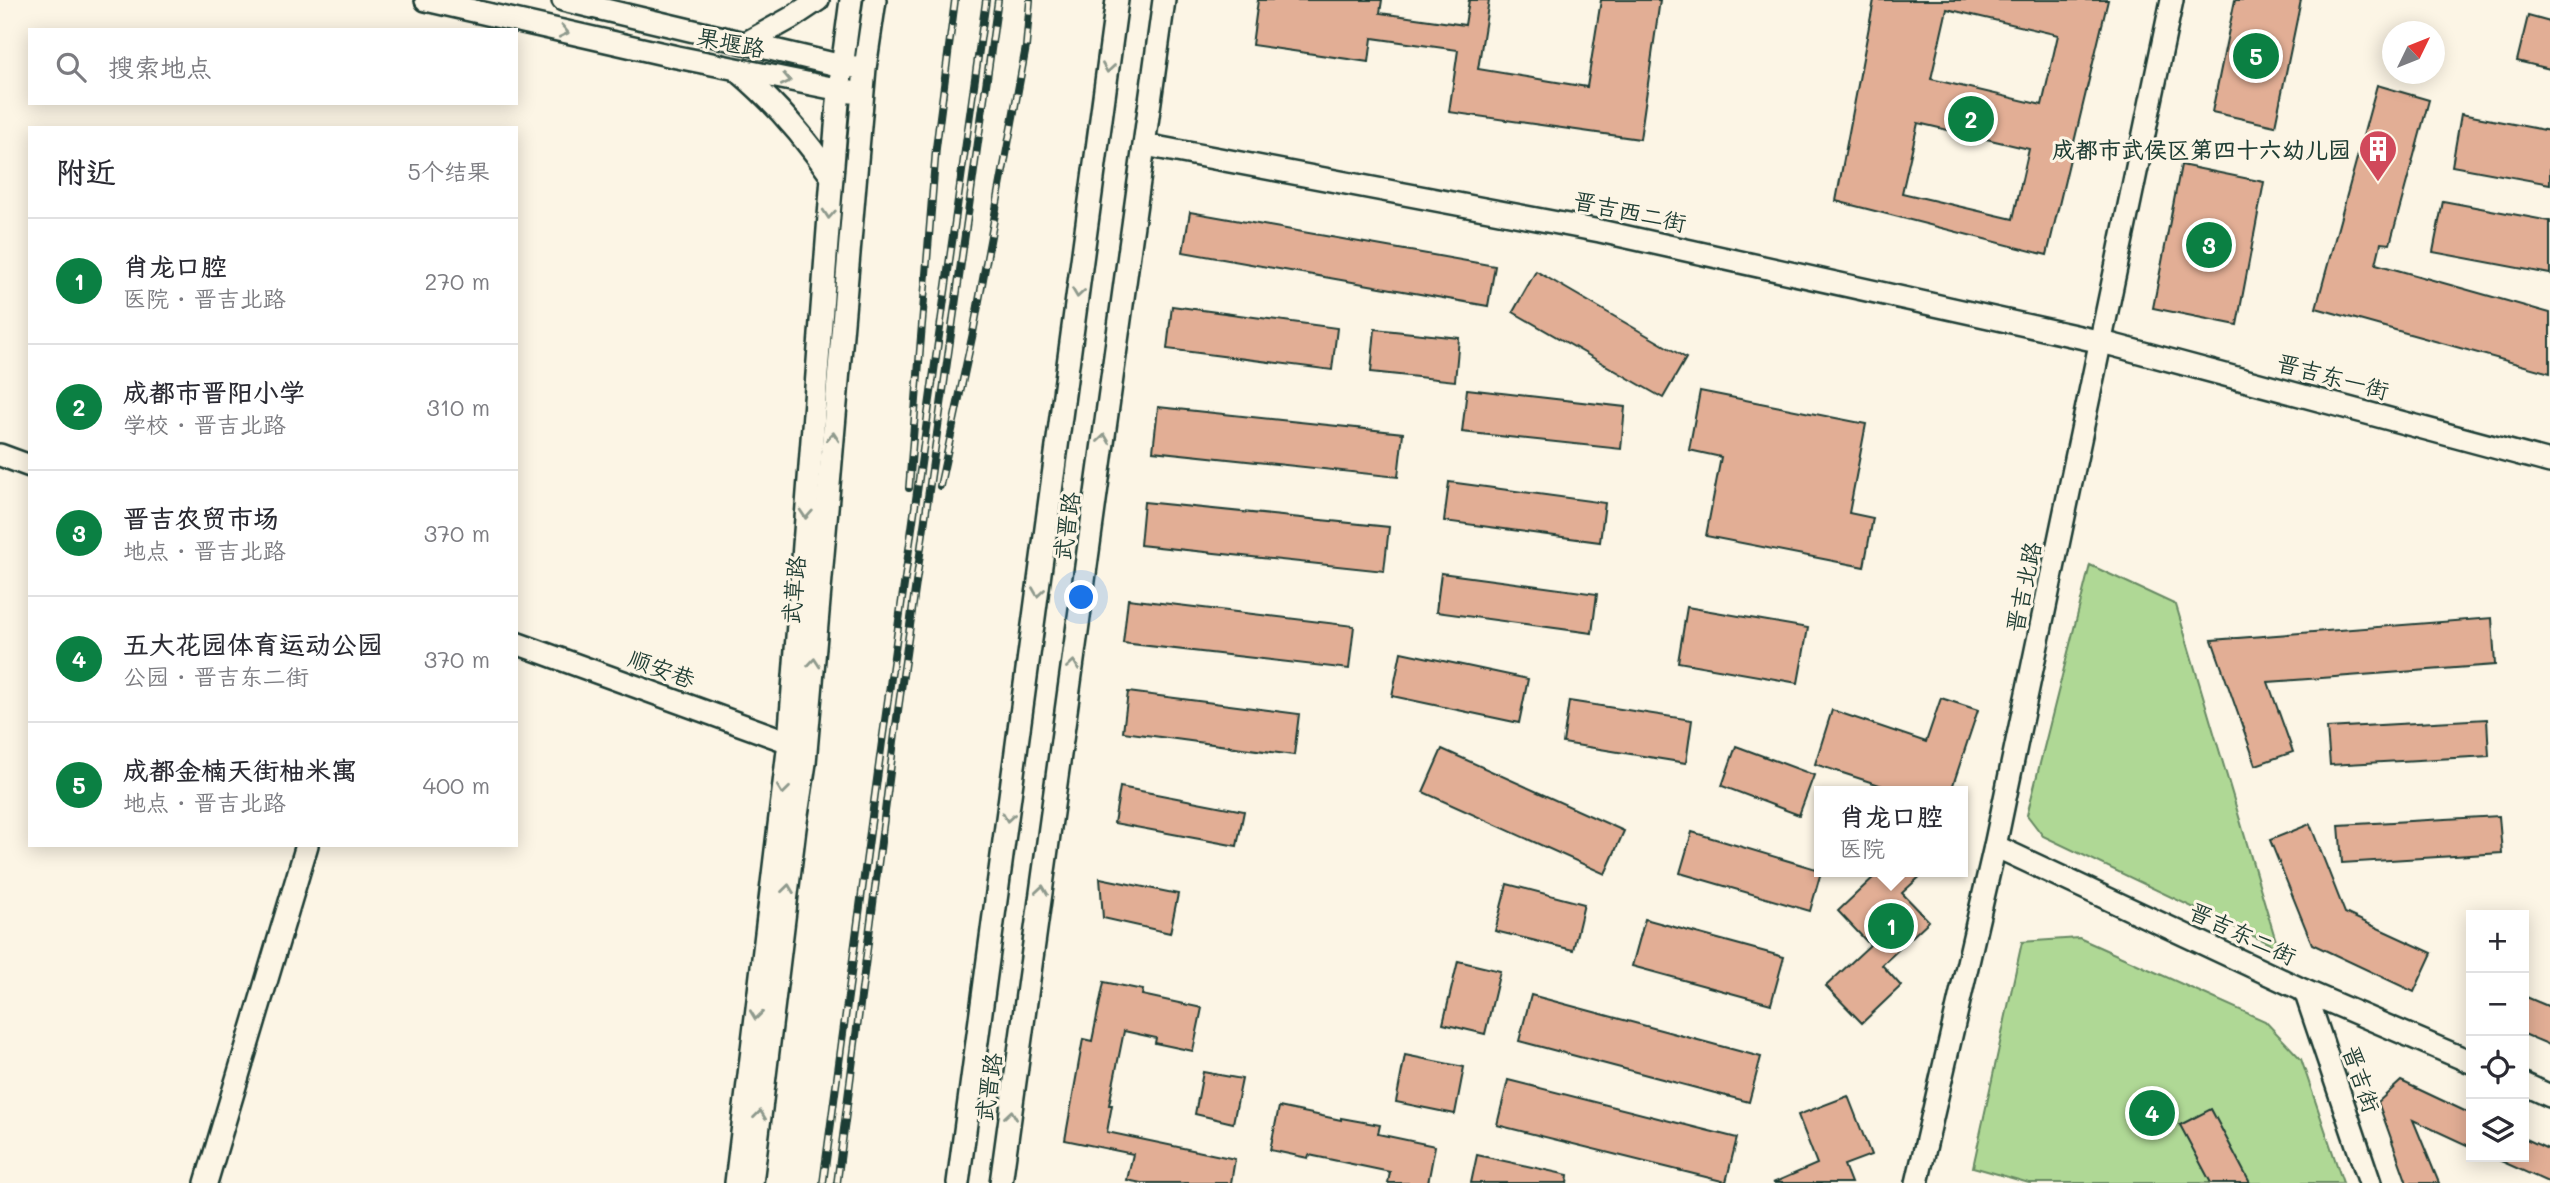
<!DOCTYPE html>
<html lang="zh">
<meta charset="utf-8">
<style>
:root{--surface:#fff;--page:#f7f7f7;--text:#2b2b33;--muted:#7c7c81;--line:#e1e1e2;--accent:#0b8043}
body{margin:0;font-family:Mali,"LXGW WenKai TC",sans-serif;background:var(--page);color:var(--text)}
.controls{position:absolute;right:21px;bottom:21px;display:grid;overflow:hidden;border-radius:0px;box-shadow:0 4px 18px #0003}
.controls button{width:63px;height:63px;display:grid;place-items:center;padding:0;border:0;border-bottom:2px solid var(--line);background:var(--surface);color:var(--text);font:35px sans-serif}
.compass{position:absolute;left:2382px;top:21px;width:63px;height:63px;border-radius:50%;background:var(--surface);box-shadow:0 4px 18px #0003;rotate:47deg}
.you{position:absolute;left:1082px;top:598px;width:24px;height:24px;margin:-18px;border:5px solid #fff;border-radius:50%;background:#1a73e8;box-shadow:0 0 0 10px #1a73e833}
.badge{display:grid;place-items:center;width:46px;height:46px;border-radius:50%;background:var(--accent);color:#fff;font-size:23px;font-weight:700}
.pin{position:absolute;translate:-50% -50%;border:4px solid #fff;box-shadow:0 2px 7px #0006}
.popup{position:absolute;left:1814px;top:786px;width:154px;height:91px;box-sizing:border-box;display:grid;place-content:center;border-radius:0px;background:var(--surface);filter:drop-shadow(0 2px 5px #0005);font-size:23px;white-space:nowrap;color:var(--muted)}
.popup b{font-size:26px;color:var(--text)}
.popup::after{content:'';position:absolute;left:50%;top:100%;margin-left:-14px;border:14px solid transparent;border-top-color:var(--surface)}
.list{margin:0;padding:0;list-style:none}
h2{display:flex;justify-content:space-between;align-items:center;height:91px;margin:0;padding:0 28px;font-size:30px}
h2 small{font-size:23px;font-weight:400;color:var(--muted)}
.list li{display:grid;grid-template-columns:46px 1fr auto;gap:21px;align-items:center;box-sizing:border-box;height:126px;padding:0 28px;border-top:2px solid var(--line)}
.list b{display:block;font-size:26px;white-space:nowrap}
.list p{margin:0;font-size:23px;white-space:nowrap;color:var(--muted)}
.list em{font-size:23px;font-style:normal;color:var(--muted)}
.icon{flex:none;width:38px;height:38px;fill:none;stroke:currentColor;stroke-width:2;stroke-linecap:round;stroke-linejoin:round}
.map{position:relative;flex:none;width:2550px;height:1183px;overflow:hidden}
.search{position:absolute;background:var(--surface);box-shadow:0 4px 18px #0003;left:28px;top:28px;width:490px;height:77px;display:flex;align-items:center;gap:18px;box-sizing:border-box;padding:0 24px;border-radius:0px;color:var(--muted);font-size:26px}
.panel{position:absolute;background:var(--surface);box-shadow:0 4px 18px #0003;left:28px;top:126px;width:490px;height:721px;border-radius:0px}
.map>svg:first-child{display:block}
.green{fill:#afd895;stroke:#678a64;stroke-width:2}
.building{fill:#e2ae95;stroke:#1f3d34;stroke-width:2;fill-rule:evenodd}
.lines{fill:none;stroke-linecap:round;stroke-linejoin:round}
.minor-casing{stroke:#1f3d34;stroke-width:26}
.minor{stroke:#fcf5e5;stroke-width:21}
.rail-casing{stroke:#1f3d34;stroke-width:8}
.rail{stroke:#fcf5e5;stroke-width:5;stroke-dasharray:16;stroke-linecap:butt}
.oneway{stroke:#8e998c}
.labels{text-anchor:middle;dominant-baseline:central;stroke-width:6;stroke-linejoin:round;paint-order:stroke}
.street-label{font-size:23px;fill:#1f3d34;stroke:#fcf5e5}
.poi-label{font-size:23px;font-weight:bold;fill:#1f3d34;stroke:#fcf5e5;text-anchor:end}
</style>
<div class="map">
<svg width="2550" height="1183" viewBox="0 0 2550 1183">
<rect width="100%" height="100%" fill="#fcf5e5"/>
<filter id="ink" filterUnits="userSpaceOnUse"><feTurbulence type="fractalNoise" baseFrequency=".0143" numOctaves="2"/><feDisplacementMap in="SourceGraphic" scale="14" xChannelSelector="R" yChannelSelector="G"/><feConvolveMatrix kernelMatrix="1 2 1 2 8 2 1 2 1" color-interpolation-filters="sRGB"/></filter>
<g filter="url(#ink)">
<g class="green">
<polygon points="2090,565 2176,605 2278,948 2043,836 2027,815"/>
<polygon points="2079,938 2265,1021 2301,1059 2343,1183 2029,1183 1973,1167 2022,942"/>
</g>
<g class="building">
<polygon points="1258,0 1382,0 1380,13 1465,25 1469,0 1489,0 1478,69 1587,87 1601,0 1660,0 1640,139 1449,112 1458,50 1372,38 1369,62 1252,45"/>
<path d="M1874 0H2108L2047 255 1836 201ZM1947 9 2058 35 2042 105 1931 79ZM1918 123 2029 149 2013 219 1902 193Z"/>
<polygon points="2235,0 2301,0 2275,126 2212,112"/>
<polygon points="2528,16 2550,22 2550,69 2517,61"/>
<polygon points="2377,85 2429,100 2390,244 2381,243 2376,264 2550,313 2550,373 2316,308"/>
<polygon points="2461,114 2550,131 2550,184 2452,166"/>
<polygon points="2181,165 2264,182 2237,325 2153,308"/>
<polygon points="2443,201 2550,221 2550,274 2433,252"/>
<polygon points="1190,212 1495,266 1488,306 1183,252"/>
<polygon points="1536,271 1686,358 1663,398 1513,312"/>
<polygon points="1172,306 1337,328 1332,370 1167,349"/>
<polygon points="1375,329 1459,338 1455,381 1371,372"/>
<polygon points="1467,389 1625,407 1621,449 1462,432"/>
<polygon points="1700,391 1866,424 1849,513 1873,518 1864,567 1706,536 1721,457 1689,450"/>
<polygon points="1158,407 1403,433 1398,477 1153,451"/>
<polygon points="1449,482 1605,503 1600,542 1444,521"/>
<polygon points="1144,502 1389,527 1384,571 1140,545"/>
<polygon points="1441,573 1597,594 1592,633 1436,612"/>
<polygon points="1128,599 1354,626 1349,669 1123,643"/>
<polygon points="1687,607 1808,628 1798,683 1678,662"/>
<polygon points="2492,618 2495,665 2268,682 2293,752 2256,765 2212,640"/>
<polygon points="1401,652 1528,679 1519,723 1392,696"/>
<polygon points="1128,692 1299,714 1294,755 1123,732"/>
<polygon points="1941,698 1978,710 1951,791 1898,791 1815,764 1832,710 1926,742"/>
<polygon points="1569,701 1692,720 1686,763 1563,743"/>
<polygon points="2487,719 2489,756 2330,765 2327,728"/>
<polygon points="1736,746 1814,775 1799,815 1722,786"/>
<polygon points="1442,749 1624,831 1605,874 1423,792"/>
<polygon points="1120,787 1244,811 1237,846 1114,823"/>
<polygon points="2499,816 2502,853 2342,863 2339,825"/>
<polygon points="2310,824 2345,913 2432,953 2414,992 2312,944 2270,840"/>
<polygon points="1692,832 1819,870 1821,872 1810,911 1680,873"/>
<polygon points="1879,872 1925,872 1902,893 1929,921 1882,965 1901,986 1862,1023 1826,986 1870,945 1838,911"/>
<polygon points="1100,878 1178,894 1170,933 1103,918"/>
<polygon points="1507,884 1584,904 1573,950 1495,931"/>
<polygon points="1645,919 1784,957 1771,1004 1632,966"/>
<polygon points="1458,961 1500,971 1485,1034 1443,1024"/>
<polygon points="1104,982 1143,990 1142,995 1202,1008 1193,1051 1155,1043 1156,1038 1124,1031 1109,1105 1112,1105 1107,1132 1235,1159 1231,1183 1141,1183 1127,1180 1133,1154 1065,1140 1083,1039 1092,1041"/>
<polygon points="1531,995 1761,1057 1749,1102 1519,1041"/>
<polygon points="2524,996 2550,1007 2550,1045 2524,1034"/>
<polygon points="1405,1055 1464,1067 1455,1114 1396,1102"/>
<polygon points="1203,1072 1242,1079 1233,1123 1195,1114"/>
<polygon points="1508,1080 1737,1138 1726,1182 1497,1125"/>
<polygon points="2401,1081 2471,1114 2471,1147 2413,1120 2439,1183 2407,1183 2378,1102"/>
<polygon points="1848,1096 1871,1155 1844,1165 1851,1183 1773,1183 1817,1164 1798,1115"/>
<polygon points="1279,1107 1341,1120 1341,1118 1380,1125 1378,1134 1435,1146 1428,1183 1388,1183 1390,1172 1309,1155 1308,1158 1270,1150"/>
<polygon points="2211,1109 2250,1183 2211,1183 2180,1125"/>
<polygon points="2524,1138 2550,1150 2550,1183 2492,1157 2524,1157"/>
<polygon points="1477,1155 1568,1175 1567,1183 1471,1183"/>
</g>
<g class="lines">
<defs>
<g id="minor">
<polyline points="426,0 677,57 851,92"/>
<polyline points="563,0 842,66 856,67"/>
<polyline points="746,43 791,18 818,0"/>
<path d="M738 71C775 102 804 136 832 177"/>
<polyline points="1145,145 1600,231 2102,342 2550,462"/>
<polyline points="0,455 30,466"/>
<polyline points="516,643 789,742"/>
<polyline points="1995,846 2305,991 2471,1062"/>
<polyline points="2305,991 2370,1183"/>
<polyline points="2524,1084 2550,1096"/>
<polyline points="206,1183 307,845"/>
<polyline points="736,1183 789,742 832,177 839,90 851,0"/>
<polyline points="752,1183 795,828 805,763 865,68 875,0"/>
<polyline points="958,1183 1117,0"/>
<polyline points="1001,1183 1164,0"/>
<polyline points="1917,1183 1995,846 2172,0"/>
</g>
</defs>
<use href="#minor" class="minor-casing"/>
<use href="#minor" class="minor"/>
<defs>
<g id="rail">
<polyline points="940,486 973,333 1026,47 1030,0"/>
<polyline points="909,488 936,148 955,0"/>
<polyline points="823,1183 882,742 986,0"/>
<polyline points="837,1183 897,718 998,0"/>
</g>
</defs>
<use href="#rail" class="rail-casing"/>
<use href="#rail" class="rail"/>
</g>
<defs><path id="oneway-chevron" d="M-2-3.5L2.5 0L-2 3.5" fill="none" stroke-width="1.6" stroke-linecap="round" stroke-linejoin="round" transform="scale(1.75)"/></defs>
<g class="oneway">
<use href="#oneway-chevron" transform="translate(564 32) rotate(13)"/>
<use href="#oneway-chevron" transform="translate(1108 68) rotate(98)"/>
<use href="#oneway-chevron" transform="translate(786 80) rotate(12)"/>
<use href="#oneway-chevron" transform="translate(829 214) rotate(94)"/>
<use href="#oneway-chevron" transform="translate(1078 293) rotate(98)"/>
<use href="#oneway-chevron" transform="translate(833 437) rotate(-85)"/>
<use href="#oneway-chevron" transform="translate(1104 439) rotate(-82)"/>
<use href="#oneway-chevron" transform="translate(806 514) rotate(94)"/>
<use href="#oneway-chevron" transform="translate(1038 592) rotate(98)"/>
<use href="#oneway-chevron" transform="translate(814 663) rotate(-85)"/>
<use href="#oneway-chevron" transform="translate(1073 665) rotate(-82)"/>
<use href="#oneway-chevron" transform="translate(783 790) rotate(97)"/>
<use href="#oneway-chevron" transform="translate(1008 817) rotate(98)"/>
<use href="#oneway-chevron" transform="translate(788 889) rotate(-83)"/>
<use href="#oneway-chevron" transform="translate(1042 890) rotate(-82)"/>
<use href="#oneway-chevron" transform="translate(756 1015) rotate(97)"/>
<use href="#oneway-chevron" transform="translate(760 1115) rotate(-83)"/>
<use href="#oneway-chevron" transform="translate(1011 1115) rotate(-82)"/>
</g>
</g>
<defs>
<symbol id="building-pin" viewBox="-11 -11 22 30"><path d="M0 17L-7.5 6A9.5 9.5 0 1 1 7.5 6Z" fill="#d1495b" stroke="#fcf5e5"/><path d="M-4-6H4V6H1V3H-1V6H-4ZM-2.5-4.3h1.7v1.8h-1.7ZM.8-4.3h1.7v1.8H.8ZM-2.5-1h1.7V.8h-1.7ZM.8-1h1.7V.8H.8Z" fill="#fff"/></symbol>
</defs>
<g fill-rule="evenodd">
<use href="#building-pin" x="2356" y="127" width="44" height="60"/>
</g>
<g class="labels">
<g class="street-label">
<text transform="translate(731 42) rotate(11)">果堰路</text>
<text transform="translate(1630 211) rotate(12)">晋吉西二街</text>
<text transform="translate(2333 376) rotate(15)">晋吉东一街</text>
<text transform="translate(1066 526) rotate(-82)">武晋路</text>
<text transform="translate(2023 587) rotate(-78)">晋吉北路</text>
<text transform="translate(793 590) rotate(-85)">武草路</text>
<text transform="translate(662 668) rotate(20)">顺安巷</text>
<text transform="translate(2243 933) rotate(25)">晋吉东二街</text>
<text transform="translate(2362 1079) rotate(71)">晋吉街</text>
<text transform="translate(988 1087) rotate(-82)">武晋路</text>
</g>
<g class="poi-label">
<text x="2351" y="149">成都市武侯区第四十六幼儿园</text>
</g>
</g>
</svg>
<div class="controls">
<button>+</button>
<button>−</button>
<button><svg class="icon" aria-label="locate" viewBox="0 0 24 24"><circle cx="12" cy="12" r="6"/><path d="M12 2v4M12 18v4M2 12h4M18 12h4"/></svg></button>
<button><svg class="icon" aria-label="layers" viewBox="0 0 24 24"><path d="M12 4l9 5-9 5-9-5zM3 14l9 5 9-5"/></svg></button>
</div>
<svg class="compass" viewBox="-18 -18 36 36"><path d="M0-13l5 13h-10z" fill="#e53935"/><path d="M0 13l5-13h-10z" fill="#7c7c81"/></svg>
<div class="you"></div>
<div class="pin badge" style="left:1891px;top:926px">1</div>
<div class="popup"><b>肖龙口腔</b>医院</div>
<div class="pin badge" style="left:1971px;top:119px">2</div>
<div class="pin badge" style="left:2209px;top:245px">3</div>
<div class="pin badge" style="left:2152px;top:1113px">4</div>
<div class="pin badge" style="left:2256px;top:56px">5</div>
<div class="search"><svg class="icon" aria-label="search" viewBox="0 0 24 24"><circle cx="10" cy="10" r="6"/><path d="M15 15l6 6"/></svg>搜索地点</div>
<section class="panel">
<h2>附近<small>5个结果</small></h2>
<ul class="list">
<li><span class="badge">1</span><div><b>肖龙口腔</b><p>医院 · 晋吉北路</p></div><em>270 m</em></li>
<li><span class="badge">2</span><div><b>成都市晋阳小学</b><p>学校 · 晋吉北路</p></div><em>310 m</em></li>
<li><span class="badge">3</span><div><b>晋吉农贸市场</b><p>地点 · 晋吉北路</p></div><em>370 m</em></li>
<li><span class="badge">4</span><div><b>五大花园体育运动公园</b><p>公园 · 晋吉东二街</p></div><em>370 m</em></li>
<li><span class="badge">5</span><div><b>成都金楠天街柚米寓</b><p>地点 · 晋吉北路</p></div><em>400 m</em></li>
</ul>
</section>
</div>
